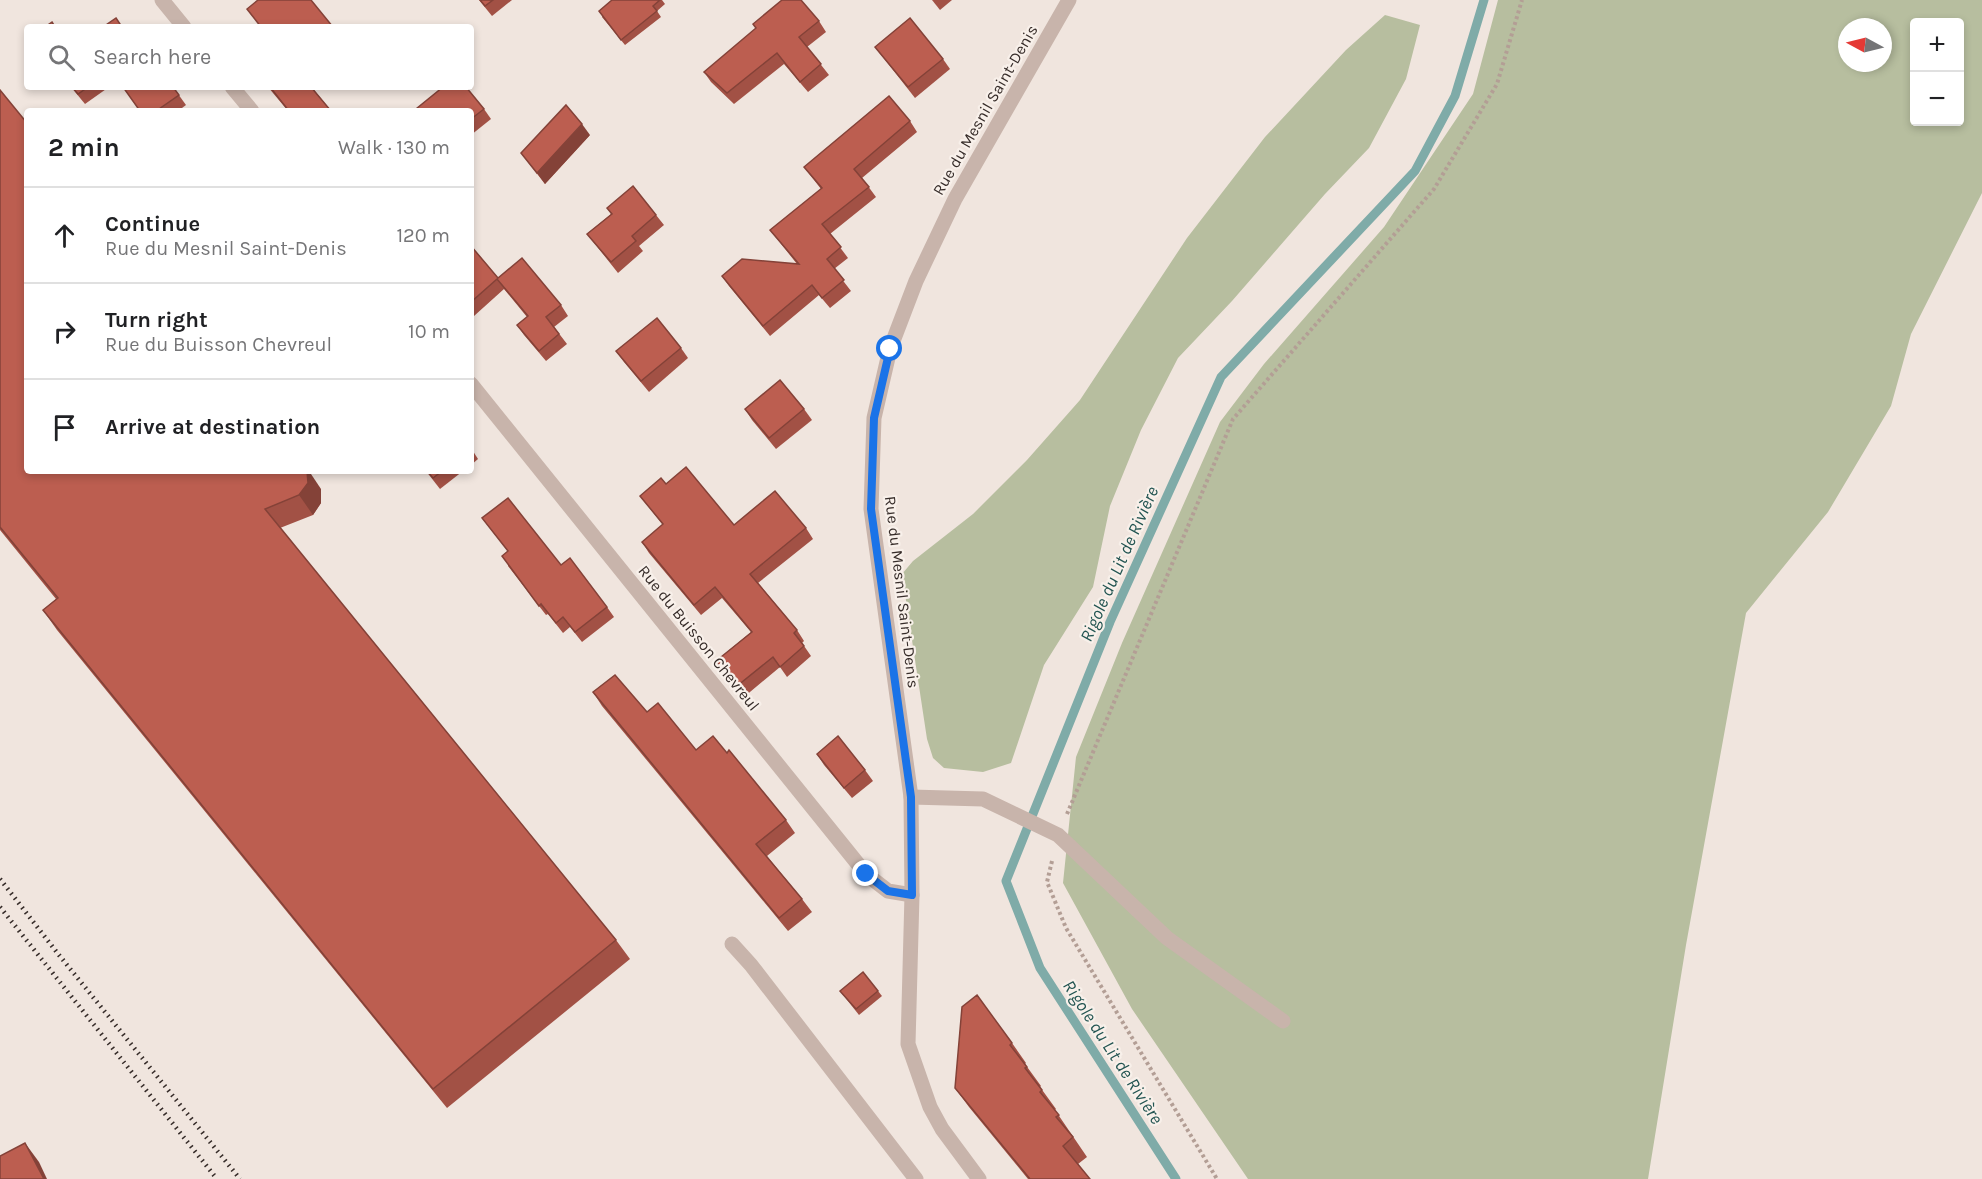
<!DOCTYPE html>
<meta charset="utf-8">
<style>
:root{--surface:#fff;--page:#f6f6f6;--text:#202124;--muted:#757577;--line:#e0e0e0}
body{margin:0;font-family:Karla,sans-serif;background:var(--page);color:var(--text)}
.controls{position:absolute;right:18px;top:18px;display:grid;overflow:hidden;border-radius:6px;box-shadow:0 3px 9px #0003}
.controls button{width:54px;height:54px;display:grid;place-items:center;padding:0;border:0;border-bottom:2px solid var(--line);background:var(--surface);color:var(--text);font:30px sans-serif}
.compass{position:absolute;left:1838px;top:18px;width:54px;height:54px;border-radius:50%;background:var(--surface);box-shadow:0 3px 9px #0003;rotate:277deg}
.stop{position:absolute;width:18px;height:18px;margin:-14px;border:4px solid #1a73e8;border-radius:50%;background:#fff}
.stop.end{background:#1a73e8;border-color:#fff;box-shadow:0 2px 6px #0008}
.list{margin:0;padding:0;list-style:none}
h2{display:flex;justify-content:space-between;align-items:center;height:78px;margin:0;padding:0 24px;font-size:26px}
h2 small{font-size:20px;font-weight:400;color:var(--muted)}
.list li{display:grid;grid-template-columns:39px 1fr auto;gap:18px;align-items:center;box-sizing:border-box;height:96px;padding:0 24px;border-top:2px solid var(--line)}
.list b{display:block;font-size:22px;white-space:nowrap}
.list p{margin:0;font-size:20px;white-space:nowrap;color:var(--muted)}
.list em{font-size:20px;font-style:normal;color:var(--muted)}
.icon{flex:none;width:33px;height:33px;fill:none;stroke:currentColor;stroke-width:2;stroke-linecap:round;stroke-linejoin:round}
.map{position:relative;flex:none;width:1982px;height:1179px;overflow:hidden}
.search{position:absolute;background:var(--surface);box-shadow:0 3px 9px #0003;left:24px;top:24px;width:450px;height:66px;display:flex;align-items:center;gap:15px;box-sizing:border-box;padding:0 21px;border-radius:6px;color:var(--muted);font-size:22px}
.panel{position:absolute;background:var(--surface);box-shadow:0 3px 9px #0003;left:24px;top:108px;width:450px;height:366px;border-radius:6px}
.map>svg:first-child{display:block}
.green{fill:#b7be9f;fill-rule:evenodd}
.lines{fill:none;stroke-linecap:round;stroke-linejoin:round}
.stream{stroke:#7faba8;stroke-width:9}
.path{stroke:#b39e95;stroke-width:4;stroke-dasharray:3 3;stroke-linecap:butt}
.minor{stroke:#c8b4ab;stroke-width:15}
.rail{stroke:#362c29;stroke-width:4.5;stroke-dasharray:1.5 4.5;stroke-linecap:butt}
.wall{fill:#a25145}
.shaded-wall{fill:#844238}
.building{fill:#bc5e50;stroke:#844238;stroke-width:1.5}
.route{stroke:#1a73e8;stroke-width:8}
.labels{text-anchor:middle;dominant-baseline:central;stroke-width:4.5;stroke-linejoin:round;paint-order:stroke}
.street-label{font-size:16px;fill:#362c29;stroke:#f8f0ea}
.water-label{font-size:18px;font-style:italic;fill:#225451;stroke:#f8f0ea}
</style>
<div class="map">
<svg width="1982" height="1179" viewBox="0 0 1982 1179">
<rect width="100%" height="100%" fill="#f0e5de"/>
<g class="green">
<path d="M1498 0H1982V193L1911 334 1891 406 1828 512 1746 613 1686 945 1648 1179H1248L1132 1009 1063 883 1076 757 1122 643 1220 422 1264 364 1384 227 1473 94ZM1914 22H1960V122H1914ZM1847 27H1883V63H1847Z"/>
<polygon points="1385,15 1420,25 1406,79 1369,148 1325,194 1232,301 1178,358 1141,430 1110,506 1093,587 1044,665 1011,763 983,772 944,768 933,758 927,739 902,574 913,561 973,514 1027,460 1080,400 1187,238 1265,137 1346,50"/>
</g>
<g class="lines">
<polyline class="stream" points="1176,1179 1040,968 1006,881 1110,622 1221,377 1415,171 1455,96 1484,0"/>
<g class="path">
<polyline points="1067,814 1233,419 1434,189 1497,84 1522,0"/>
<polyline points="1052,861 1047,882 1066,928 1217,1179"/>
</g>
<g class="minor">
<polyline points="162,0 184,27"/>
<polyline points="232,87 252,111"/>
<polyline points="471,384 866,874 888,891 912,895"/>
<polyline points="911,797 983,799 1058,835 1167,938 1283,1021"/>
<polyline points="732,944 751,965 916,1179"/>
<polyline points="979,1179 942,1129 930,1107 908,1044 912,895 911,797 871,509 874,418 890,349 916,281 955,199 1069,0"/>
</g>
<g class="rail">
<polyline points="0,879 59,955 240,1179"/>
<polyline points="0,907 217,1179"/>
</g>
</g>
<g class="wall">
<polygon points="479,0 512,0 492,16"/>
<polygon points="612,0 662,0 665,4 657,11 661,17 625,45 602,17"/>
<polygon points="932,0 952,0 940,10"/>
<polygon points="819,21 826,32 807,47 829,75 808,92 784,64 734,104 711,82 704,72"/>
<polygon points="875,47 943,59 950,69 915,98"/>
<polygon points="71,87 109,87 85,104"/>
<polygon points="173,87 186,105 178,111 140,111"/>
<polygon points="268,87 318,87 314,90 331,111 288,111"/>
<polygon points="0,90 27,471 321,489 321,503 313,515 280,528 616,940 630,959 447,1108 57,630 43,610 56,599 0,530"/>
<polygon points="484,109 491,119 471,135 471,111"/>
<polygon points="910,121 917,132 862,178 876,197 830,234 848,258 834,269 851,291 830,308 819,295 770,336 729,286 722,276 797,264 770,230 821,189 804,167"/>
<polygon points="590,135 545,184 521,153"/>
<polygon points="607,208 656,215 664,225 639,246 643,251 618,273 595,244 587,234 611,214"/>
<polygon points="471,246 498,278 561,305 568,316 554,327 567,344 546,361 524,335 517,325 527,317 504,289 474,316 471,312"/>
<polygon points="681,348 688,358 649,392 624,362 616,351"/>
<polygon points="745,409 804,409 812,420 776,449 752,420"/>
<polygon points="471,448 478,459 471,465"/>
<polygon points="426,471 463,471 440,489"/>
<polygon points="666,484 734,525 806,528 813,539 758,583 797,630 804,641 802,643 811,656 787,677 780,667 744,697 716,661 751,632 722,598 701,615 649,553 642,542 663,525 640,496"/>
<polygon points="482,518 561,565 607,607 614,617 582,642 570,627 563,633 548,614 546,615 508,566 508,551"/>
<polygon points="593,692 647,712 786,820 795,833 767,856 802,899 812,912 788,931 602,706"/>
<polygon points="817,754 865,770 873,781 852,798 824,765"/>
<polygon points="840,991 878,991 882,996 859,1015"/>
<polygon points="1012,1043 1026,1063 1025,1064 1041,1086 1040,1087 1056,1109 1055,1110 1087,1157 1078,1164 1090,1179 1028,1179 969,1107 955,1088"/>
</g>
<g class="shaded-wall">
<polygon points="582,124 590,135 545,184 537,173"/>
<polygon points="307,471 309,471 321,489 321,503 313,515 299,495"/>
<polygon points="25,1143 39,1162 47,1179 44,1179"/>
</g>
<g class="building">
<polygon points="258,0 311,0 333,27 261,27 247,9"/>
<polygon points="480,0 493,0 485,6"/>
<polygon points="612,0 660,0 653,6 657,11 621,40 599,11"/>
<polygon points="782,0 801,0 819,21 799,37 821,64 800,82 777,53 727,93 704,72 756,28 753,24"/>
<polygon points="116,18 122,27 103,27"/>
<polygon points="910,18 943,59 908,87 875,47"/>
<polygon points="52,22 55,27 45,27"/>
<polygon points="72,87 88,87 78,94"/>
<polygon points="123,87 173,87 179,95 156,111 140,111"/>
<polygon points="270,87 311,87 331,111 289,111"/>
<polygon points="443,87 466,87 484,109 471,119 471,111 417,111 416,109"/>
<polygon points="0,90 27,123 27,471 307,471 308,483 299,495 265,509 616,940 433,1089 43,610 58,598 0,527"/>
<polygon points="889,96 910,121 854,169 869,187 822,224 841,247 827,259 844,280 822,298 812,285 763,326 722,276 742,259 799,264 770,230 822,188 804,167"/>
<polygon points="566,105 582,124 537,173 521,153"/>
<polygon points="633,186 656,215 632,236 636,241 611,262 587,234 612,214 607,208"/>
<polygon points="471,246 498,278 522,258 561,305 546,317 559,334 539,351 517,325 528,316 497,279 471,302"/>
<polygon points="657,318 681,348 641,381 616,351"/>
<polygon points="780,380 804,409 769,438 745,409"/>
<polygon points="686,467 734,525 775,491 806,528 750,574 797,630 794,633 804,646 780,667 773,657 737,686 716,661 752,632 715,587 694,605 642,542 663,524 640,496 661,478 666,484"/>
<polygon points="427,471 442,471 433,478"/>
<polygon points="508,498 561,565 570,558 607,607 575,632 563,617 556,623 541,604 539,606 502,556 508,551 482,518"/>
<polygon points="615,675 647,712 658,703 696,750 713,736 727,753 729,750 786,820 756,844 802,899 779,918 593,692"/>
<polygon points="838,736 865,770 844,788 817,754"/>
<polygon points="863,972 878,991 856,1009 840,991"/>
<polygon points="977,995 1012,1043 1010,1045 1027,1067 1025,1068 1042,1090 1040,1092 1059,1115 1056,1117 1073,1137 1063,1146 1090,1179 1030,1179 955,1088 962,1007"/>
<polygon points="25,1143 44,1179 0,1179 0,1156"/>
</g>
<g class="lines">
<polyline class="route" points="866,874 888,891 912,895 911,797 871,509 874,418 890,349"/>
</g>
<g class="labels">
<g class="street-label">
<text transform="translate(985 110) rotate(-60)">Rue du Mesnil Saint-Denis</text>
<text transform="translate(902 592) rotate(83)">Rue du Mesnil Saint-Denis</text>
<text transform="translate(699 638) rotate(51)">Rue du Buisson Chevreul</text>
</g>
<g class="water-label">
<text transform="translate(1119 564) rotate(-66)">Rigole du Lit de Rivière</text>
<text transform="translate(1113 1052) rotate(57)">Rigole du Lit de Rivière</text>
</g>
</g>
</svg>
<div class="controls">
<button>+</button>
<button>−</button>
</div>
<svg class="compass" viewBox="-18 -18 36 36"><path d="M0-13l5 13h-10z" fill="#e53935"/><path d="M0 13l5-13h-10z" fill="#757577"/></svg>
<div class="stop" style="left:890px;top:349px"></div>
<div class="stop end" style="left:866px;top:874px"></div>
<div class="search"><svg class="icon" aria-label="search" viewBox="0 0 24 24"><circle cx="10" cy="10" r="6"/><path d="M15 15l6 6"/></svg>Search here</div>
<section class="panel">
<h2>2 min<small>Walk · 130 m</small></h2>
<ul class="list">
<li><svg class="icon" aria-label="ahead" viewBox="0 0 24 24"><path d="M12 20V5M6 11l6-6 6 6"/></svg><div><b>Continue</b><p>Rue du Mesnil Saint-Denis</p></div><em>120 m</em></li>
<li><svg class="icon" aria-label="right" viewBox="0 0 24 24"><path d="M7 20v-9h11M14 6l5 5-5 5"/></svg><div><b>Turn right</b><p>Rue du Buisson Chevreul</p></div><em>10 m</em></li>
<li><svg class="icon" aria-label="arrive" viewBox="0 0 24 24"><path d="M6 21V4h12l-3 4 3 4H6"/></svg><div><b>Arrive at destination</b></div></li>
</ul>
</section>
</div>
